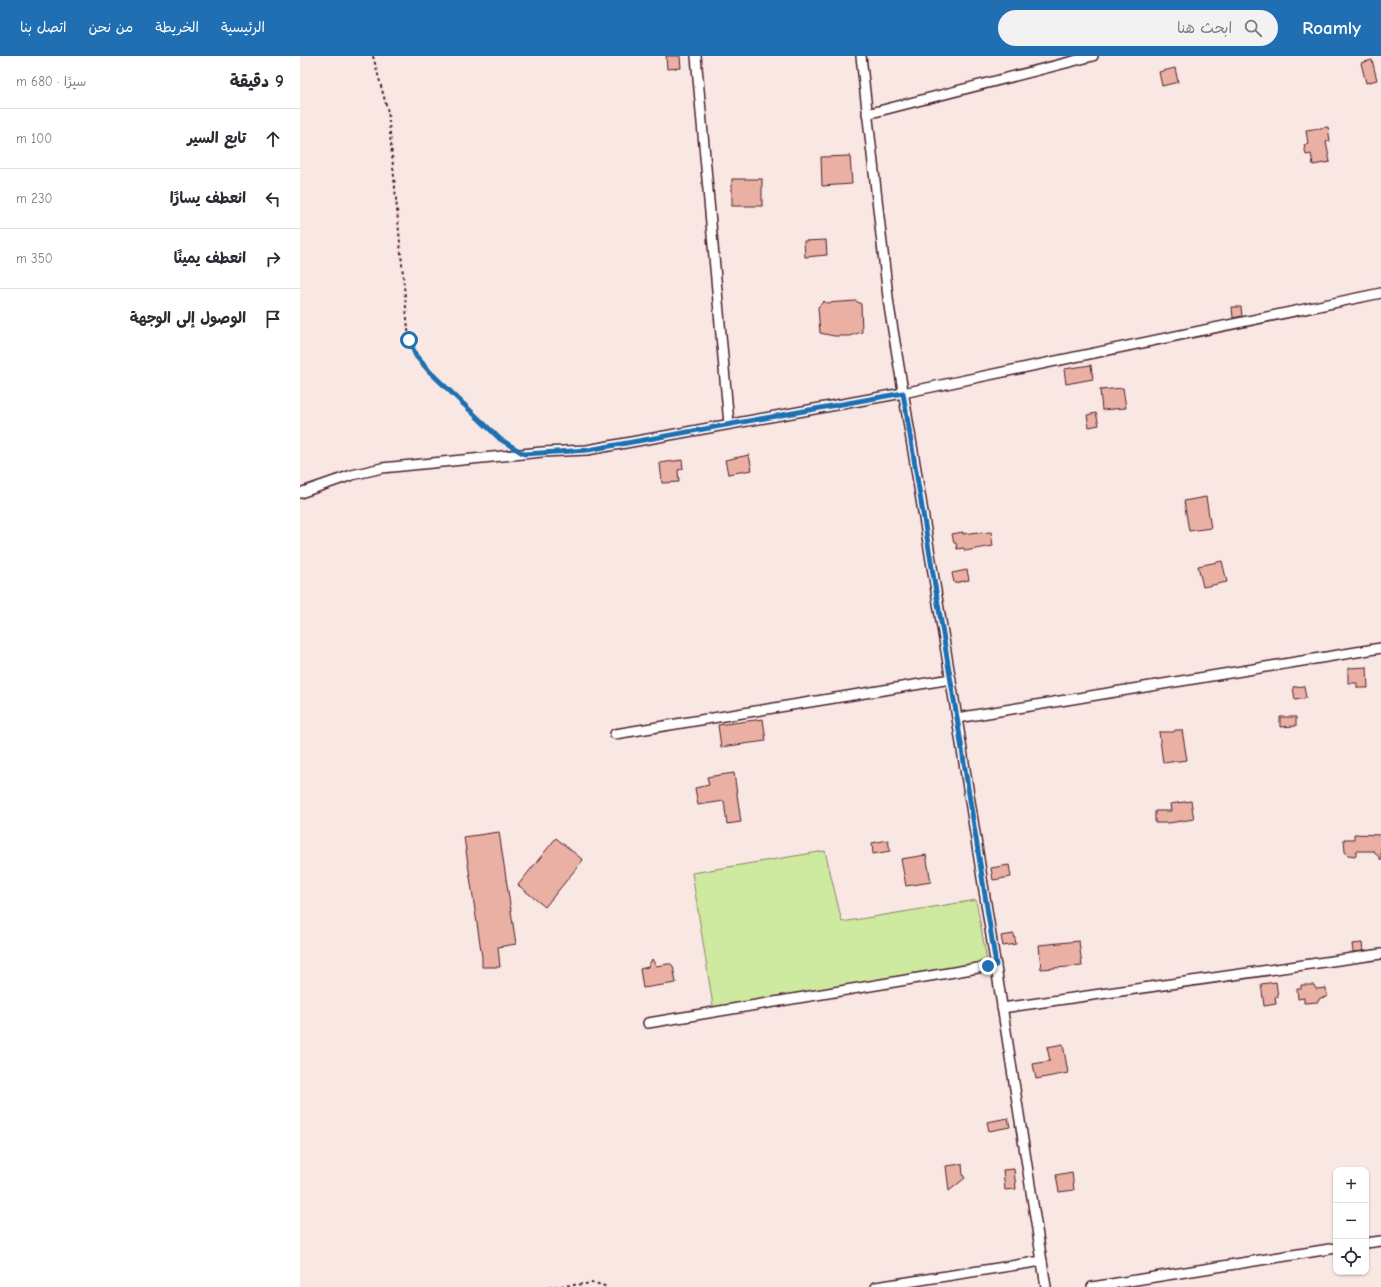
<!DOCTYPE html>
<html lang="ar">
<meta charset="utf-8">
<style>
:root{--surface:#fff;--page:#f2f2f3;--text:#2b2b33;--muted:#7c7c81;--line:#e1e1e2;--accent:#1f6fb2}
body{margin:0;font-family:"Comic Neue","Playpen Sans Arabic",sans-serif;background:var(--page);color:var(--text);direction:rtl}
.controls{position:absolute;right:12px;bottom:12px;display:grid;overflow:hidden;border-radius:8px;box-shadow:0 1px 3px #0004}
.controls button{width:36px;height:36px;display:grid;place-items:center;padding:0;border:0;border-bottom:1px solid var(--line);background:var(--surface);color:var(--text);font:20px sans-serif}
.stop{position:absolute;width:12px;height:12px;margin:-9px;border:3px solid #1f6fb2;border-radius:50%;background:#fff}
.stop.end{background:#1f6fb2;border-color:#fff;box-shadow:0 1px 4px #0008}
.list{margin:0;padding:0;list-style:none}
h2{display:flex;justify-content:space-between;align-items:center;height:52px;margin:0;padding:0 16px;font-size:17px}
h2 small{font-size:13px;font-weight:400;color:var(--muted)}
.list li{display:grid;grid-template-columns:26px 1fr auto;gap:12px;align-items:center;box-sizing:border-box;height:60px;padding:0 16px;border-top:1px solid var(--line)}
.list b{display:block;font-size:15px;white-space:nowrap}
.list em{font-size:13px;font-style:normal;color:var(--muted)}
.icon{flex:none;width:22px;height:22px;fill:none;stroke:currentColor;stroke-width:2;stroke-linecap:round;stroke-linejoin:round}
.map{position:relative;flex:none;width:1081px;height:1231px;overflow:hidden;direction:ltr}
header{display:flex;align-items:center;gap:24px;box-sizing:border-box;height:56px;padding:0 20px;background:var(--accent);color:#fff}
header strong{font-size:19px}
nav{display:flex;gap:22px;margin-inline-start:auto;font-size:14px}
.search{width:280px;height:36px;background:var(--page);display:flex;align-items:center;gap:10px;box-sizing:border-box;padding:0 14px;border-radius:22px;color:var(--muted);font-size:15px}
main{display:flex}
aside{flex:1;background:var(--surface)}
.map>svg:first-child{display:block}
.grass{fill:#cee9a0;stroke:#8c8466}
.building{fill:#eab0a4;stroke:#4a1f2b}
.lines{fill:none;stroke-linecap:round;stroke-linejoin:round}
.minor-casing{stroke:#4a1f2b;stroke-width:12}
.path{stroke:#4a1f2b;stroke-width:2;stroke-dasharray:3 3;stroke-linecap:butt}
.minor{stroke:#fff;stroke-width:9}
.route{stroke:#1f6fb2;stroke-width:5}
</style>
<header>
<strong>Roamly</strong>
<div class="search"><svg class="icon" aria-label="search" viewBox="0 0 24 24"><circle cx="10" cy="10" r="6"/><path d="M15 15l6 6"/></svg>ابحث هنا</div>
<nav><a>الرئيسية</a><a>الخريطة</a><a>من نحن</a><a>اتصل بنا</a></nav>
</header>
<main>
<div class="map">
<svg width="1081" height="1231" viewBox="0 0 1081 1231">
<rect width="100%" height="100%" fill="#f9e7e4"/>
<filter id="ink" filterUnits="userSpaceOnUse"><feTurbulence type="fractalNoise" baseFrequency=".025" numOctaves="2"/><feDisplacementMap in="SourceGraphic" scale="8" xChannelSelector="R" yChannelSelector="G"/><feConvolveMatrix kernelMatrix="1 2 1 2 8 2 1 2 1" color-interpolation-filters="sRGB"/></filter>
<g filter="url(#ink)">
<polygon class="grass" points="525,795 542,866 676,844 688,910 414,956 392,817"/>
<g class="building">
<polygon points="366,0 380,0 381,12 367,13"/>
<polygon points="1072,4 1077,24 1066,27 1061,7"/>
<polygon points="875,12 878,26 862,30 859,16"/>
<polygon points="1028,71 1030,85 1026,86 1030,106 1013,109 1011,98 1006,99 1004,89 1008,88 1006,74"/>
<polygon points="550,100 552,128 522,130 521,101"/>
<rect x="432" y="123" width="30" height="27"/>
<polygon points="526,184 527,199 505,201 504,185"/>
<polygon points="524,245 526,247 556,245 561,248 562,276 549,280 534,280 520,277 518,251"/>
<polygon points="932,251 941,251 942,260 933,262"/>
<polygon points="791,309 793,323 766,328 764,313"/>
<polygon points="823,332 826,352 802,354 800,334"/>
<polygon points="796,357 799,369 789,371 787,359"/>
<polygon points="449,399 452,414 428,418 425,404"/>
<polygon points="382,404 383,413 378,414 379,426 362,427 360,407"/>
<polygon points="906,441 911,472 889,475 884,445"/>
<polygon points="663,476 663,478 677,476 677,477 691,476 693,490 665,495 664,492 657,493 656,487 654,487 652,478"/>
<polygon points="922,505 927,526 903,531 898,510"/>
<polygon points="667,514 669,524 654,527 652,517"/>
<polygon points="1067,611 1068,632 1057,632 1057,627 1048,627 1048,612"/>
<polygon points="1004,630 1006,642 995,644 993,631"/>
<polygon points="980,661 996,661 996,670 980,671"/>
<polygon points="463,663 466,685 421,691 418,669"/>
<polygon points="875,674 882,674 887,704 863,707 859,676 874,676"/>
<polygon points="434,717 441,766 427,768 424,745 398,749 395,732 409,729 407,721"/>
<polygon points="891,745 894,763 869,767 855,767 855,755 871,755 870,748"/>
<polygon points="199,776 216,888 198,891 200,911 182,911 182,901 164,781"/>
<polygon points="1054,778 1081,779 1081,804 1074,795 1056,795 1056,800 1048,799 1045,796 1044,783 1054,783"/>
<polygon points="256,782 283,804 245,851 218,829"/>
<polygon points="588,784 590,795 573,798 572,787"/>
<polygon points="626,799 631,826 606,830 601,803"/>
<polygon points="709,809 711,821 693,824 691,812"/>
<polygon points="714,878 716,888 703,890 701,880"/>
<polygon points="779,885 782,910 741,913 739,889"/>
<polygon points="1062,887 1063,895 1053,896 1052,888"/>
<polygon points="352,903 356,910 368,908 371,908 373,910 376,927 343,932 340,913 348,911"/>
<polygon points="976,926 978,941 975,941 976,948 964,950 961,928"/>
<polygon points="1001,929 1014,929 1016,933 1026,932 1027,941 1020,942 1018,946 1004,947 1004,942 998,943 997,933 1001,933"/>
<polygon points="763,988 768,1017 736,1023 733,1008 750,1005 747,991"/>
<polygon points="708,1062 710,1071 689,1075 687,1066"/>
<polygon points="662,1108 663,1119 665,1122 649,1135 646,1110"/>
<polygon points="714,1113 716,1133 705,1134 703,1114"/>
<polygon points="772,1116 774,1134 759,1136 756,1119"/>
</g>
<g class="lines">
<defs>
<g id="minor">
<polyline points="396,0 429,368"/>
<polyline points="561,0 589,250 657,662 746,1231"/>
<polyline points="567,58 793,0"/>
<polyline points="0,437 52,419 82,412 242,396 287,394 603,337 1081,237"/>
<polyline points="657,662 1081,592"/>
<polyline points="315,678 651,623"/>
<polyline points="702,952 1081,898"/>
<polyline points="348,967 696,909"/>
<polyline points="1066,1187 1081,1185"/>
<polyline points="576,1231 742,1205"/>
<polyline points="792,1231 1036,1192"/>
</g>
</defs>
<use href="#minor" class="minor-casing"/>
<g class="path">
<polyline points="73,0 88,56 109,284 116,300 130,316 200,383 210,389"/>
<polyline points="249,1231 295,1227 308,1231"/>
</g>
<use href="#minor" class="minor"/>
</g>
</g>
<g class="lines" filter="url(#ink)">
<polyline class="route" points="109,284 116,300 130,316 200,383 224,398 288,394 603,337 657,662 696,909 688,910"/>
</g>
</svg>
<div class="controls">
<button>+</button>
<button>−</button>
<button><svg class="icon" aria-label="locate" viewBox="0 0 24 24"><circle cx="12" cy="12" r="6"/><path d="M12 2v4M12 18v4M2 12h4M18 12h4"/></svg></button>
</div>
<div class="stop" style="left:109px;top:284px"></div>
<div class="stop end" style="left:688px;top:910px"></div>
</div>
<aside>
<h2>9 دقيقة<small>سيرًا · 680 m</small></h2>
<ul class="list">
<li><svg class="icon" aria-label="ahead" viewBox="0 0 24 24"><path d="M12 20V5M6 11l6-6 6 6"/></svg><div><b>تابع السير</b></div><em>100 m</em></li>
<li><svg class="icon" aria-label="left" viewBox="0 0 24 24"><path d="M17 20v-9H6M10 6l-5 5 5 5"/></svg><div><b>انعطف يسارًا</b></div><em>230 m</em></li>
<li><svg class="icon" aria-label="right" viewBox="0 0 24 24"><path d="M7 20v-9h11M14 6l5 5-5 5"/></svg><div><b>انعطف يمينًا</b></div><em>350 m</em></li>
<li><svg class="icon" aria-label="arrive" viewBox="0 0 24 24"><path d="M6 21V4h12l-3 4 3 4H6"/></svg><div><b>الوصول إلى الوجهة</b></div></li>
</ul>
</aside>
</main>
